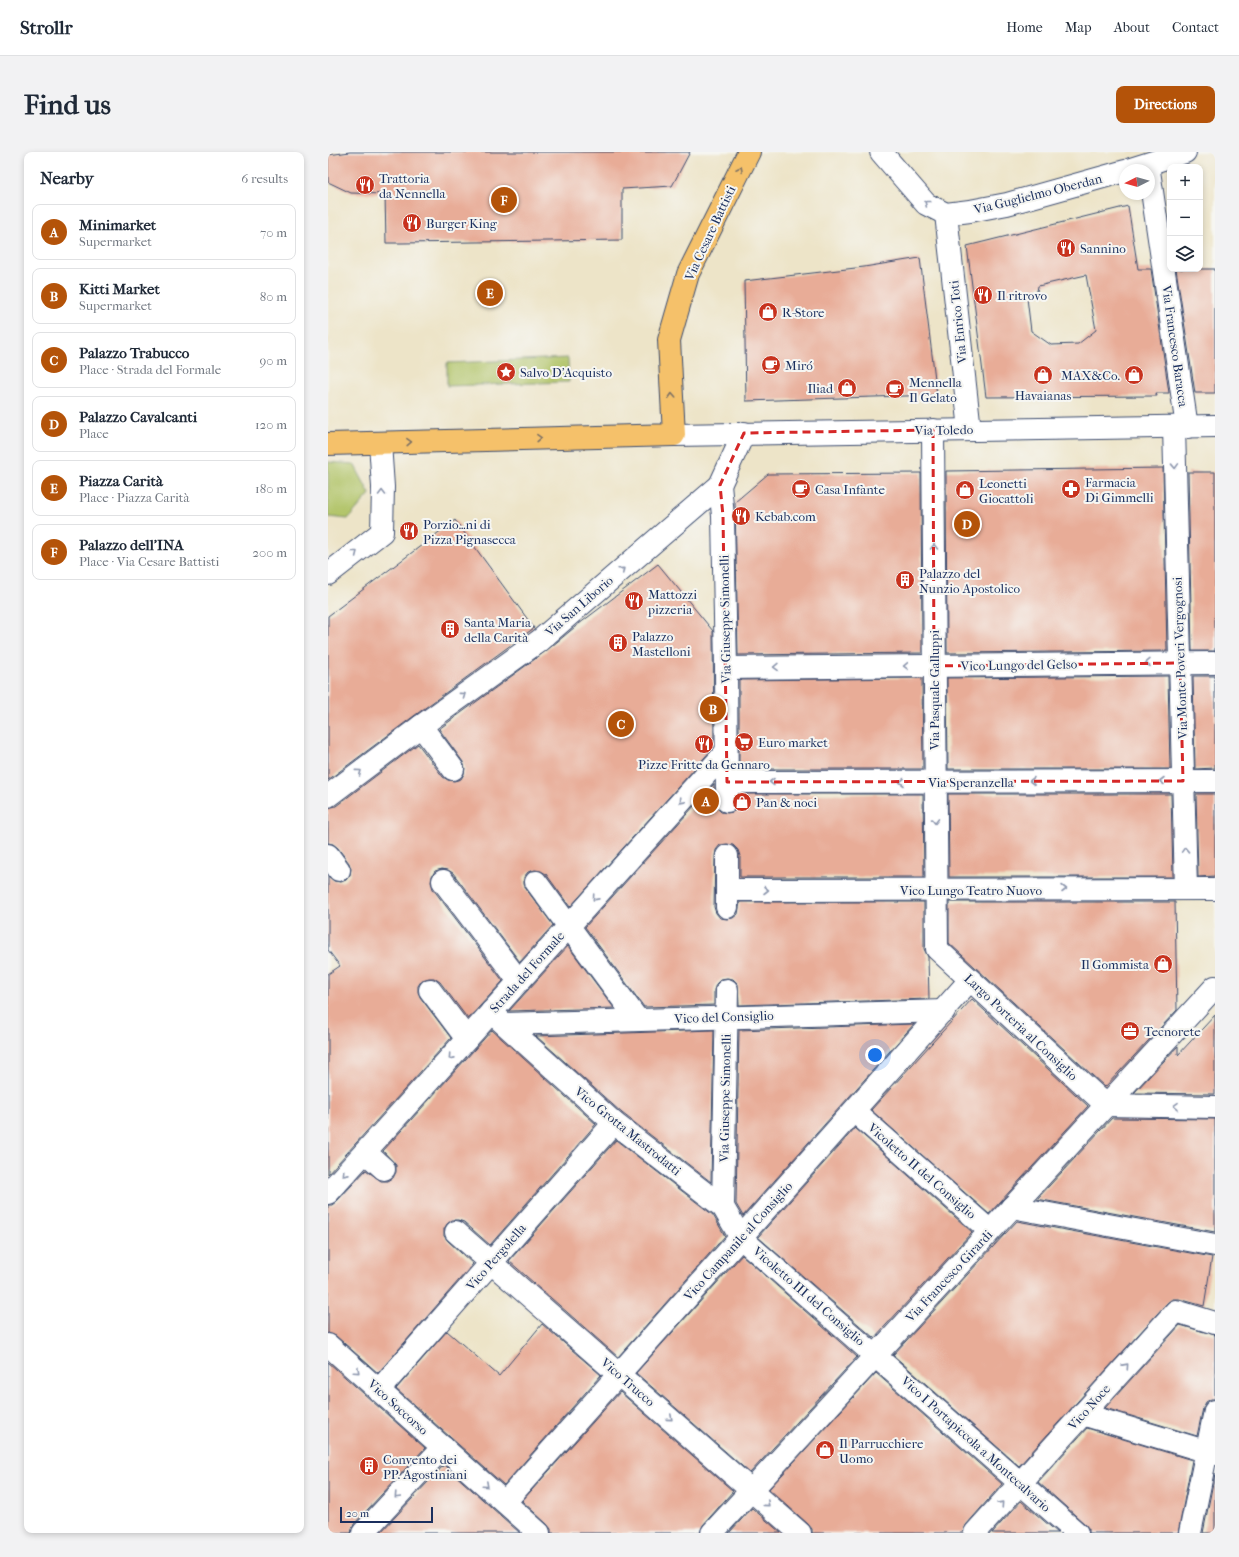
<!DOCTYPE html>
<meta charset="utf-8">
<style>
:root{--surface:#fff;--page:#f2f2f3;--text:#1f2937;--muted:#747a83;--line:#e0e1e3;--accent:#b45309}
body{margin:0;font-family:"IM FELL French Canon",serif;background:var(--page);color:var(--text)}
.controls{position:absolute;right:12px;top:12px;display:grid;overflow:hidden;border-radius:8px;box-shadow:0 2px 6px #0003}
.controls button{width:36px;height:36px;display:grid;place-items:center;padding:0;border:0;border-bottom:1px solid var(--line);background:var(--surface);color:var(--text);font:20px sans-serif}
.compass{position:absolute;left:791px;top:12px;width:36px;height:36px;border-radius:50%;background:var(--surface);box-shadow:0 2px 6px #0003;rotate:264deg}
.scale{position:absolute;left:12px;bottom:10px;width:93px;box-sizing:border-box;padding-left:4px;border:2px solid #1b2f5e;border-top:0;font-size:11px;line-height:14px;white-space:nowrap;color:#1b2f5e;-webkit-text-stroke:3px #f6f6f2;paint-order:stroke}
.you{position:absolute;left:547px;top:903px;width:14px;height:14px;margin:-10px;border:3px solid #fff;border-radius:50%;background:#1a73e8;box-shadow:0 0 0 6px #1a73e833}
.badge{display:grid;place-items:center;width:26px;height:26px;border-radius:50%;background:var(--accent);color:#fff;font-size:13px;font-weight:700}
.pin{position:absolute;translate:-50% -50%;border:2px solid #fff;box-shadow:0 1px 4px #0006}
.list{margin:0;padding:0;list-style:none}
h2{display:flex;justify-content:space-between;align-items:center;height:52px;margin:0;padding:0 16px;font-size:17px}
h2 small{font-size:13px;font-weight:400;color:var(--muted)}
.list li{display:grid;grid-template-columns:26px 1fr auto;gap:12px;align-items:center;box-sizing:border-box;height:56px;margin:0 8px 8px;padding:0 8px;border:1px solid var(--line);border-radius:8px}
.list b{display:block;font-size:15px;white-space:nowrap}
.list p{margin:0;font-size:13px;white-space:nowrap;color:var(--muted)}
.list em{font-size:13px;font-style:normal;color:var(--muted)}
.icon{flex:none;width:22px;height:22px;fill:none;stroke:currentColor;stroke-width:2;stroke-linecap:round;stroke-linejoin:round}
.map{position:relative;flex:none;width:887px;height:1381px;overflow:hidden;border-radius:8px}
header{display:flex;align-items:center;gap:24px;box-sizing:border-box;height:56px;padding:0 20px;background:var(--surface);border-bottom:1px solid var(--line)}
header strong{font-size:19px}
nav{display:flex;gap:22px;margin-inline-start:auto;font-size:14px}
.intro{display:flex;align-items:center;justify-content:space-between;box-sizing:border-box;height:96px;padding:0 24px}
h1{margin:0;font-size:28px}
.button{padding:10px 18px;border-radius:8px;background:var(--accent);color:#fff;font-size:14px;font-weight:700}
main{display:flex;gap:24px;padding:0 24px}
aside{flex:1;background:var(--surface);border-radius:8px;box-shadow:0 2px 6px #0003}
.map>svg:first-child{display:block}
.green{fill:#b0c366;stroke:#667962}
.building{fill:#e8ac97;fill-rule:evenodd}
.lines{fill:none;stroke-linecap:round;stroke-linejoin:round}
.minor-casing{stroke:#3a4a6e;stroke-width:24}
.major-casing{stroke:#3a4a6e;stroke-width:24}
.minor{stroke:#fff;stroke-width:22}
.major{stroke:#f5c16b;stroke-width:22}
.oneway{stroke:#7d7164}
.oneway2{stroke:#8d97ae}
.marked{fill:none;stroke:#d62828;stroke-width:3;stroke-dasharray:8 5;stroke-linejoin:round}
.labels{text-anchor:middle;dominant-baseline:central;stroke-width:4;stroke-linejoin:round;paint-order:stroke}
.poi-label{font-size:13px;fill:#1b2f5e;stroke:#f6f6f2;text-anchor:start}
.street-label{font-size:13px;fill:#1b2f5e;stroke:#f6f6f2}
</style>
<header>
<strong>Strollr</strong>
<nav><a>Home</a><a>Map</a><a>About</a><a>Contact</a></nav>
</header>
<div class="intro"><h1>Find us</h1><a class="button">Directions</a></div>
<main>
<aside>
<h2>Nearby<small>6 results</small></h2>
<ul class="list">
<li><span class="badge">A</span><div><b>Minimarket</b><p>Supermarket</p></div><em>70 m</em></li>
<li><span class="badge">B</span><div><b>Kitti Market</b><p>Supermarket</p></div><em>80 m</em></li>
<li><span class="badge">C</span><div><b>Palazzo Trabucco</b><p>Place · Strada del Formale</p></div><em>90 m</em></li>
<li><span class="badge">D</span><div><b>Palazzo Cavalcanti</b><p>Place</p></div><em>120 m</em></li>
<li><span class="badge">E</span><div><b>Piazza Carità</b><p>Place · Piazza Carità</p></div><em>180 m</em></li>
<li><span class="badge">F</span><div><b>Palazzo dell'INA</b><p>Place · Via Cesare Battisti</p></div><em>200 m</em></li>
</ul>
</aside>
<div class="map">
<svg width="887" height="1381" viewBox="0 0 887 1381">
<rect width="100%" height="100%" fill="#f6f6f2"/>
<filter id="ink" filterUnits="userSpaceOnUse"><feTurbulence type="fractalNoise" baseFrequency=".025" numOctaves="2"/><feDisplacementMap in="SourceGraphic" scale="8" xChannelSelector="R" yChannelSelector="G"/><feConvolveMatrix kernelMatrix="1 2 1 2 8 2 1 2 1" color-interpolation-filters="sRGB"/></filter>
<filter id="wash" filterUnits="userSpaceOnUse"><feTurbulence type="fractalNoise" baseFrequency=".012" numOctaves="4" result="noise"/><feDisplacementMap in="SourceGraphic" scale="16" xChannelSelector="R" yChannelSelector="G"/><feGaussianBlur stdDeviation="0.9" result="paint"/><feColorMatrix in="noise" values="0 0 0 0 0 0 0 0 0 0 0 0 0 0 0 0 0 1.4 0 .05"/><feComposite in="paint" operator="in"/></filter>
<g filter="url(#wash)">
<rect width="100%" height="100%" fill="#ede4c8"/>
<g class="green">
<polygon points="240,206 241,230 119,234 119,211"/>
<polygon points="0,310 26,312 42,342 20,367 0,365"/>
</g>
<g id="blocks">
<g class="building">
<polygon points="22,0 362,0 344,34 294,37 294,88 73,91 58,91 57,42 23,41 0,30 0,3"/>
<path d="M800 54 810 117H823L841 241H828L829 244 658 245 639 94ZM758 123 768 178 750 192 723 193 703 179 699 146 708 144 710 134Z"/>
<polygon points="592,106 609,243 418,249 416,129 536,115"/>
<polygon points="848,117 887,117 887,241 867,241"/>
<polygon points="835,316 839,499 619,501 618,319"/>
<polygon points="860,320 887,320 887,499 864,499"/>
<polygon points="593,321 594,501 410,503 407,350 440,322"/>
<polygon points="127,368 206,476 86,564 0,628 0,464"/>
<polygon points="330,412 385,479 386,595 242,755 218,722 213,719 207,718 200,720 196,725 196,732 198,737 225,773 192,810 125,721 120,718 114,717 107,719 104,724 103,730 105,737 175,829 140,867 112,830 106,826 101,826 94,828 90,834 90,840 92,845 123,886 0,1022 0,822 12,814 0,798 0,724 6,729 13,730 18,728 22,723 23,717 21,711 10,696 5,692 0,691 0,656 8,654 90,592 115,625 120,628 126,629 133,627 136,622 137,616 135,610 111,577 218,499 247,475"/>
<polygon points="840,524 842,617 620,617 619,526"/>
<polygon points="865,524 887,524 887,616 867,617"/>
<polygon points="594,526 595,617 411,617 411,528"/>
<polygon points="386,632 386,649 388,655 393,660 399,661 405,660 410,655 411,642 595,642 596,725 412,725 412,704 410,698 405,693 399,692 392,693 388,698 387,704 386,755 388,761 392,766 399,767 405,766 410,762 412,750 596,750 596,797 600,805 601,847 411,853 410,832 405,827 399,826 393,827 388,832 386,838 386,853 316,855 257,775"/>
<polygon points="620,642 843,642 845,725 621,725"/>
<polygon points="868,642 887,642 887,724 870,725"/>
<polygon points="621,750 847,750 849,858 777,935 621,791"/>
<polygon points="240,794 286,856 181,859"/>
<polygon points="644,847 760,954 661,1062 543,958"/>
<polygon points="887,863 887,942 806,941 850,894 850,903"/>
<polygon points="586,872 415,1064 408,1052 411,878"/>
<polygon points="164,878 268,972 162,1093 136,1070 130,1068 124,1068 119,1072 116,1077 116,1084 120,1089 145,1112 50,1221 8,1184 0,1181 0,1053 4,1053 9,1049 38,1018 53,1029 60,1029 65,1026 68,1020 68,1013 55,999"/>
<polygon points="386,878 383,1030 294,961 208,884"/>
<polygon points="784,966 887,967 887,1080 709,1047"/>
<polygon points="527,976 644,1080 546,1186 430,1085"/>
<polygon points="288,988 385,1063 397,1084 290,1205 181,1109"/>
<polygon points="689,1069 884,1105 876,1154 851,1147 844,1147 839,1151 691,1314 565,1203"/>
<polygon points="414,1103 529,1205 422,1321 308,1221"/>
<polygon points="214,1172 273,1223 176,1333 68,1237 119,1179 171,1224"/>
<polygon points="852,1173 887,1183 887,1247 883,1247 878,1250 875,1256 869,1284 777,1256"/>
<polygon points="0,1210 97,1296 26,1372 23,1381 0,1381"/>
<polygon points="548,1221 674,1332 638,1373 635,1381 484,1381 484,1377 480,1372 441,1337"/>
<polygon points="292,1240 405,1339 375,1373 372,1381 223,1381 223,1377 219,1372 194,1349"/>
<polygon points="759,1276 864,1308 850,1381 761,1381 761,1377 757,1372 710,1330"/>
<polygon points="116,1313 192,1381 52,1381"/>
<polygon points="887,1321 887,1381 875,1381"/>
<polygon points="693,1349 730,1381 664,1381"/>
<polygon points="424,1356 453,1381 401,1381"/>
</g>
</g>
</g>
<g filter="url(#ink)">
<use href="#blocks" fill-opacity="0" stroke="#3a4a6e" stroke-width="1"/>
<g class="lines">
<defs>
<g id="minor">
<polyline points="553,0 598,52 618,62 642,59 679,52 797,19"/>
<polyline points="803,17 857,0"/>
<polyline points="821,19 859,275"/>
<polyline points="618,62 642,278"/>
<polyline points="846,275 858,737"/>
<polyline points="605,278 609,797 778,953 887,955"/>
<polyline points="346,283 887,274"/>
<polyline points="392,333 395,364 398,516 399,649"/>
<polyline points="0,422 54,380 55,335 52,291"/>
<polyline points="398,516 887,511"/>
<polyline points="93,574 125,617"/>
<polyline points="399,630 887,629"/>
<polyline points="0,644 93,574 211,489 392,333 416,281"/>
<polyline points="0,703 11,718"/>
<polyline points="399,704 399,755"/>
<polyline points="115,729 191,829"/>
<polyline points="208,730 310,868"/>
<polyline points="399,738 887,737"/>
<polyline points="102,838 139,887"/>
<polyline points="163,860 286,971 395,1055 413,1086 749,1381"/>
<polyline points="177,872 616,859"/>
<polyline points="526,959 662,1079"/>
<polyline points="37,1000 56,1017"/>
<polyline points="0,1041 398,600"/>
<polyline points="395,1055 399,838"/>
<polyline points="684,1055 887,1093"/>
<polyline points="128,1080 472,1381"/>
<polyline points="0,1193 211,1381"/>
<polyline points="51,1238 286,971"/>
<polyline points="754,1262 887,1302"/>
<polyline points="177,1350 642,828"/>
<polyline points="35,1381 115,1295"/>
<polyline points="384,1381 887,835"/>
<polyline points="647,1381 848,1159 887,1171"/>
<polyline points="862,1381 887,1259"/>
</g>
<polyline id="major" points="0,292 346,283 341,188 360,122 421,0"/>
</defs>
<use href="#minor" class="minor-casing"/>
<use href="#major" class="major-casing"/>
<use href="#minor" class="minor"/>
<use href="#major" class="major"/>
</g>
<defs><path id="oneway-chevron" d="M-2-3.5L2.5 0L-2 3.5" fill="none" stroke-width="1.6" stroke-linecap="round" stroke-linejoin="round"/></defs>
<g class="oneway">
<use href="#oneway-chevron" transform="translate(412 17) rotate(-63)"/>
<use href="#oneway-chevron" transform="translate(344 244) rotate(-93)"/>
<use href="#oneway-chevron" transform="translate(211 286) rotate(-2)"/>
<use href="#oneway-chevron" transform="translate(81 290) rotate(-2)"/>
</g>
<g class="oneway2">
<use href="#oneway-chevron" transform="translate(599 51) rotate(-142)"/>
<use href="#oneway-chevron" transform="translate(847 314) rotate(88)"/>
<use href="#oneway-chevron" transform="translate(54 341) rotate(-90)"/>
<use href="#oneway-chevron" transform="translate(606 395) rotate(-90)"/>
<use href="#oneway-chevron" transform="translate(27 401) rotate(-38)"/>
<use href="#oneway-chevron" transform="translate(294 418) rotate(-41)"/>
<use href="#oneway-chevron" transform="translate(820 511) rotate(179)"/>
<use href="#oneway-chevron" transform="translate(578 514) rotate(179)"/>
<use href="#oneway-chevron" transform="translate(448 515) rotate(179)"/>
<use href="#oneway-chevron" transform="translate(135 543) rotate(-36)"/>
<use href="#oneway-chevron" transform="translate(31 620) rotate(-37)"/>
<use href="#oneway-chevron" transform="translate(704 629) rotate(180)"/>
<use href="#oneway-chevron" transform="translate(834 629) rotate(180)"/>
<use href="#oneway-chevron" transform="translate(444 630) rotate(180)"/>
<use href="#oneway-chevron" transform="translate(574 630) rotate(180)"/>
<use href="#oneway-chevron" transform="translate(354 649) rotate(132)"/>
<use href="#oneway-chevron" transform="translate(607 669) rotate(89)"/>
<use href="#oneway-chevron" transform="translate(857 698) rotate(-92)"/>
<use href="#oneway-chevron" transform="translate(736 737)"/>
<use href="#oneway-chevron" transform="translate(438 738)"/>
<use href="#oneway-chevron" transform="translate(267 746) rotate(132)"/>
<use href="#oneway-chevron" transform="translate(123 905) rotate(132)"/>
<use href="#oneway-chevron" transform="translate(848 954) rotate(-179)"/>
<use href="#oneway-chevron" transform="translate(17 1022) rotate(132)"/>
<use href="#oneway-chevron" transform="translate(798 1214) rotate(-48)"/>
<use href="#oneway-chevron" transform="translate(29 1219) rotate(42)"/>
<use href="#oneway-chevron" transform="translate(342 1266) rotate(41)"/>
<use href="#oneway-chevron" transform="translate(158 1333) rotate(42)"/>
<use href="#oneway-chevron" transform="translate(69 1344) rotate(133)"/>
<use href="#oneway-chevron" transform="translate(439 1352) rotate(41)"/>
<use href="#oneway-chevron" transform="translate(673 1352) rotate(-48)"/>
</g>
</g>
<path class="marked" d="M605 278 606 514 852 511 855 629 399 630 395 364 392 333 416 281Z"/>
<defs>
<symbol id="restaurant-disc" viewBox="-11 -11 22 22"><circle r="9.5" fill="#c8321e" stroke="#f6f6f2"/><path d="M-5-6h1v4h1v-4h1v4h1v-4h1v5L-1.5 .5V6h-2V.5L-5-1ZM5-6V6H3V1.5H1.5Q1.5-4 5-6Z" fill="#fff"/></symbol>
<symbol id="shop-disc" viewBox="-11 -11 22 22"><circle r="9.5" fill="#c8321e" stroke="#f6f6f2"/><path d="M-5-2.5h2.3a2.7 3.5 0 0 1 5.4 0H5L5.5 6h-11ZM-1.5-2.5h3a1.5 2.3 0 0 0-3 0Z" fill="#fff"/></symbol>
<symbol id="cafe-disc" viewBox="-11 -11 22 22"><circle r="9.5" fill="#c8321e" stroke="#f6f6f2"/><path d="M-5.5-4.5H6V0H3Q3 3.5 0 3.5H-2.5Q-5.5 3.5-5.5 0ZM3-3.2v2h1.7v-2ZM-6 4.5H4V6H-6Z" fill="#fff"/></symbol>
<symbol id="sight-disc" viewBox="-11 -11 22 22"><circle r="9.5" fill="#c8321e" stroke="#f6f6f2"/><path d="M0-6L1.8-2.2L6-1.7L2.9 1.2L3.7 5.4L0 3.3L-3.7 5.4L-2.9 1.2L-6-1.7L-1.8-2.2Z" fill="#fff"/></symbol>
<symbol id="pharmacy-disc" viewBox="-11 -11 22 22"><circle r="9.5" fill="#c8321e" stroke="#f6f6f2"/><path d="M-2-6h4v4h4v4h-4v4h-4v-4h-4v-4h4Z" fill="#fff"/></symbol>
<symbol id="building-disc" viewBox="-11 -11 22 22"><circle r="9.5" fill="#c8321e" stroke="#f6f6f2"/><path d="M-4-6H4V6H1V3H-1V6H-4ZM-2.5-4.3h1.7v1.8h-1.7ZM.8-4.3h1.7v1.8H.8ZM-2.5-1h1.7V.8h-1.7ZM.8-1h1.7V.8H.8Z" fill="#fff"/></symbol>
<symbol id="supermarket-disc" viewBox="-11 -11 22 22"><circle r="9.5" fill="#c8321e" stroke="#f6f6f2"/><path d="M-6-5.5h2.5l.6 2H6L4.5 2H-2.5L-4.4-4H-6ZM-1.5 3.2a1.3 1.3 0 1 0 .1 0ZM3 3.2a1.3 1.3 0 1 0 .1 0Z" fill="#fff"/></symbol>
<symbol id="office-disc" viewBox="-11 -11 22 22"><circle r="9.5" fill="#c8321e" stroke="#f6f6f2"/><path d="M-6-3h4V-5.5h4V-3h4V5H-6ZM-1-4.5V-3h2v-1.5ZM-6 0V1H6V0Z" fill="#fff"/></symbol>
</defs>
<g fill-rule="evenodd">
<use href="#restaurant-disc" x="26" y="22" width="22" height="22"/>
<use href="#restaurant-disc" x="73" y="60" width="22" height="22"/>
<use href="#restaurant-disc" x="727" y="85" width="22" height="22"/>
<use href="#restaurant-disc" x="644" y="132" width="22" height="22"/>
<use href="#shop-disc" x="429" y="149" width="22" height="22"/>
<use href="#cafe-disc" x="432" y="202" width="22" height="22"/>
<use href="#sight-disc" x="167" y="209" width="22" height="22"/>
<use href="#shop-disc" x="704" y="212" width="22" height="22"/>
<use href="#shop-disc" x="795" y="212" width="22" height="22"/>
<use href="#shop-disc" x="508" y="225" width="22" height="22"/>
<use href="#cafe-disc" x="556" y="226" width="22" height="22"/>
<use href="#cafe-disc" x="462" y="326" width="22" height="22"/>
<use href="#pharmacy-disc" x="732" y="326" width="22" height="22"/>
<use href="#shop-disc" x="626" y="327" width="22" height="22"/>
<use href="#restaurant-disc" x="402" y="353" width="22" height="22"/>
<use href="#restaurant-disc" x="70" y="368" width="22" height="22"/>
<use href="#building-disc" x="566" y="417" width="22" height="22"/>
<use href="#restaurant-disc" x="295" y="438" width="22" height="22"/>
<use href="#building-disc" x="111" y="466" width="22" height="22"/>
<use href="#building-disc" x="279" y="480" width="22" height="22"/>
<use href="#supermarket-disc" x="405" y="579" width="22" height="22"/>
<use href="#restaurant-disc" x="365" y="581" width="22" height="22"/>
<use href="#shop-disc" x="403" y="639" width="22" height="22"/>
<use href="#shop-disc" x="824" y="801" width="22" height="22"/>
<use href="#office-disc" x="791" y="868" width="22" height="22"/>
<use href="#shop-disc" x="486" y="1287" width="22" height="22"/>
<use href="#building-disc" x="30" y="1303" width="22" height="22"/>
</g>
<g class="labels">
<g class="poi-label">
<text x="51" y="26">Trattoria<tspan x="51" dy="15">da Nennella</tspan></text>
<text x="98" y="71">Burger King</text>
<text x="752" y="96">Sannino</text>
<text x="669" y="143">Il ritrovo</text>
<text x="454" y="160">R-Store</text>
<text x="457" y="213">Miró</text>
<text x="192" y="220">Salvo D'Acquisto</text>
<text x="792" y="223" text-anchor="end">MAX&amp;Co.</text>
<text x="581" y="230">Mennella<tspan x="581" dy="15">Il Gelato</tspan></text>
<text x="505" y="236" text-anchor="end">Iliad</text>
<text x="715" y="243" text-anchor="middle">Havaianas</text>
<text x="757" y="330">Farmacia<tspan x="757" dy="15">Di Gimmelli</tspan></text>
<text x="651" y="331">Leonetti<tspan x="651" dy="15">Giocattoli</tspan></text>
<text x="487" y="337">Casa Infante</text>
<text x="427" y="364">Kebab.com</text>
<text x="95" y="372">Porzio…ni di<tspan x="95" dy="15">Pizza Pignasecca</tspan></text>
<text x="591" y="421">Palazzo del<tspan x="591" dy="15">Nunzio Apostolico</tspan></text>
<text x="320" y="442">Mattozzi<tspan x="320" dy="15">pizzeria</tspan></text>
<text x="136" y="470">Santa Maria<tspan x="136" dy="15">della Carità</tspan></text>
<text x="304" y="484">Palazzo<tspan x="304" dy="15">Mastelloni</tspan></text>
<text x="430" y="590">Euro market</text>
<text x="376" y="612" text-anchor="middle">Pizze Fritte da Gennaro</text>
<text x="428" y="650">Pan &amp; noci</text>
<text x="821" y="812" text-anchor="end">Il Gommista</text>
<text x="816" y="879">Tecnorete</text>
<text x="511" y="1291">Il Parrucchiere<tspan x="511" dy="15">Uomo</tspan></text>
<text x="55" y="1307">Convento dei<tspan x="55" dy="15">PP. Agostiniani</tspan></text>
</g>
<g class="street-label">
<text transform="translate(710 42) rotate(-14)">Via Guglielmo Oberdan</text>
<text transform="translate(382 81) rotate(-65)">Via Cesare Battisti</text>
<text transform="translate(630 170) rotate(-96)">Via Enrico Toti</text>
<text transform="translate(847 194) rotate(82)">Via Francesco Baracca</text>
<text transform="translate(616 278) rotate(-1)">Via Toledo</text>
<text transform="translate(251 454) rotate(-41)">Via San Liborio</text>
<text transform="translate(397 467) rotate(-91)">Via Giuseppe Simonelli</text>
<text transform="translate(852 506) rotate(-92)">Via Monte Poveri Vergognosi</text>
<text transform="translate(691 513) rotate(-1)">Vico Lungo del Gelso</text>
<text transform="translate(606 538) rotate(-90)">Via Pasquale Galluppi</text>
<text x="643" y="630">Via Speranzella</text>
<text x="643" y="738">Vico Lungo Teatro Nuovo</text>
<text transform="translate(199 820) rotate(-48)">Strada del Formale</text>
<text transform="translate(396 865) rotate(-2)">Vico del Consiglio</text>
<text transform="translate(693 875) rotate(43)">Largo Porteria al Consiglio</text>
<text transform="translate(397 946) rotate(-89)">Via Giuseppe Simonelli</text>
<text transform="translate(300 979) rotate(39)">Vico Grotta Mastrodatti</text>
<text transform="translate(594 1019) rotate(41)">Vicoletto II del Consiglio</text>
<text transform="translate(410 1089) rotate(-48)">Vico Campanile al Consiglio</text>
<text transform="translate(168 1105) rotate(-49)">Vico Pergolella</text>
<text transform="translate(621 1124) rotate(-47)">Via Francesco Girardi</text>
<text transform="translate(481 1144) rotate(41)">Vicoletto III del Consiglio</text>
<text transform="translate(300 1230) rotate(41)">Vico Trucco</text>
<text transform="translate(70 1255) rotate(42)">Vico Soccorso</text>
<text transform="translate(761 1255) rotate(-48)">Vico Noce</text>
<text transform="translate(648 1292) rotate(42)">Vico I Portapiccola a Montecalvario</text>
</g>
</g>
</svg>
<div class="controls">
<button>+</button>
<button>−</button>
<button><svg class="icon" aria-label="layers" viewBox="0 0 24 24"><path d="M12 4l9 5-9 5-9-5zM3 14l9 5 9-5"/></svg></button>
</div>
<svg class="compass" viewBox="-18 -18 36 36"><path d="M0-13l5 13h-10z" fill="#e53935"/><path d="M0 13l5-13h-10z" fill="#747a83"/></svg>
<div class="scale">20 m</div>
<div class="you"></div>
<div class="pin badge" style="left:378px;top:649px">A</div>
<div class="pin badge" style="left:385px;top:557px">B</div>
<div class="pin badge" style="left:293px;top:572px">C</div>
<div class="pin badge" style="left:639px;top:372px">D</div>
<div class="pin badge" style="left:162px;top:141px">E</div>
<div class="pin badge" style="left:176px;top:48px">F</div>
</div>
</main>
